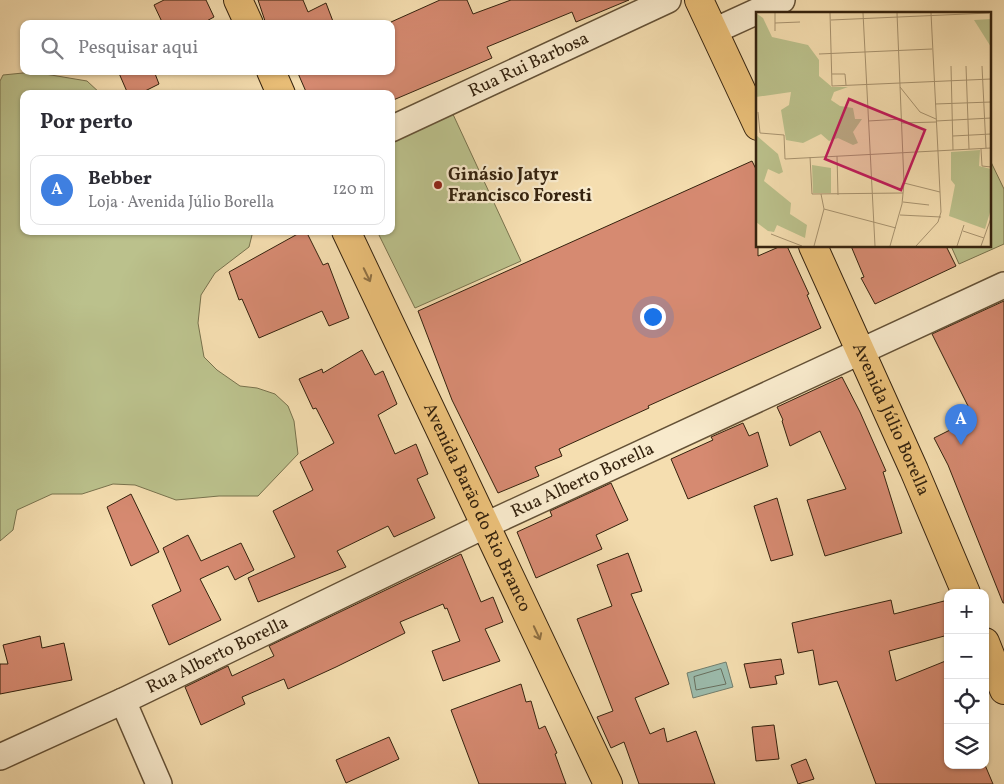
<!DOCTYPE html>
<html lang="pt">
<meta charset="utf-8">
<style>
:root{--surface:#fff;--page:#f7f7f7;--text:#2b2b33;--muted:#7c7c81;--line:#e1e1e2;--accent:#111827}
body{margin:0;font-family:Vollkorn,serif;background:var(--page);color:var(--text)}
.controls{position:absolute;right:15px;bottom:15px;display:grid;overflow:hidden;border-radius:10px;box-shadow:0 1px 4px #0004}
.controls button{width:45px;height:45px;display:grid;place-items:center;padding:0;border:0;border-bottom:1px solid var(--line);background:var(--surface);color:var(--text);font:25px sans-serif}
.you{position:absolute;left:652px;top:316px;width:18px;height:18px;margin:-12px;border:4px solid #fff;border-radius:50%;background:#1a73e8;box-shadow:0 0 0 8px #1a73e833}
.badge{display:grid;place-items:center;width:32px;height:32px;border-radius:50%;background:var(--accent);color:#fff;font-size:16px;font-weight:700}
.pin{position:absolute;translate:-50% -41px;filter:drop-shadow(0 1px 2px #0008)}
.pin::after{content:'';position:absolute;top:26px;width:18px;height:15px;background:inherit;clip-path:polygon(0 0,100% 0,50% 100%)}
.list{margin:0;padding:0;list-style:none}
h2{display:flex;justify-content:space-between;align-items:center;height:65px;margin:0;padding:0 20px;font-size:21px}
h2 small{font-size:16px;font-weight:400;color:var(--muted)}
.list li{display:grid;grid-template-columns:32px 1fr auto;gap:15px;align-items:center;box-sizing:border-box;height:70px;margin:0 10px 10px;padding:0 10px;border:1px solid var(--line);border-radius:10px}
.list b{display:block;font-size:19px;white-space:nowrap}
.list p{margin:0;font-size:16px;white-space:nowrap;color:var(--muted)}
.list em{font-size:16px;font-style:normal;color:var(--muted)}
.icon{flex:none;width:28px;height:28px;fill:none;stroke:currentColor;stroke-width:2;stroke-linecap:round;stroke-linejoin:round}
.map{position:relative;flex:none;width:1004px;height:784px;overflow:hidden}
.search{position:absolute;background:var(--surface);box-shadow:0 1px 4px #0004;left:20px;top:20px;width:375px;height:55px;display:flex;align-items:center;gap:12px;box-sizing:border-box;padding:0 18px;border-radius:10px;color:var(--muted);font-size:19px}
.panel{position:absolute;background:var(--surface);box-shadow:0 1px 4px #0004;left:20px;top:90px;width:375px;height:145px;border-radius:10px}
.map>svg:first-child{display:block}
.green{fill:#bbc18c;stroke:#78724d}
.water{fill:#9cbcad;stroke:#727e6d}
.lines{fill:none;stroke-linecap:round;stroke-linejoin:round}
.shore{stroke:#686f5e;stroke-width:1}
.building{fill:#d68a71;stroke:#34220e}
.minor-casing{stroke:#645136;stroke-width:28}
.major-casing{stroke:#34220e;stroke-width:30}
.minor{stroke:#f8eacc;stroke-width:25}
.major{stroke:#eabf78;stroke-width:28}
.oneway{stroke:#8f7043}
.poi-dot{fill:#8f2418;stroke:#f8eacc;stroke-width:2}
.labels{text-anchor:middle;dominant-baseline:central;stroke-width:4.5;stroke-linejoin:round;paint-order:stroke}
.street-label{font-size:18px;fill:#34220e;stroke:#f8eacc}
.poi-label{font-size:18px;font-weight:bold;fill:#34220e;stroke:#f8eacc;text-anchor:start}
.inset-road{fill:none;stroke:#a8936f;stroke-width:1}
.view{fill:#c2185b;fill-opacity:0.15;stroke:#c2185b;stroke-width:2.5}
.inset-edge{fill:none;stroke:#34220e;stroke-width:2.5}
</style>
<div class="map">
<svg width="1004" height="784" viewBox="0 0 1004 784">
<rect width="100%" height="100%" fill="#f5deb0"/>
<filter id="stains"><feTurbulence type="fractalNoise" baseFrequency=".004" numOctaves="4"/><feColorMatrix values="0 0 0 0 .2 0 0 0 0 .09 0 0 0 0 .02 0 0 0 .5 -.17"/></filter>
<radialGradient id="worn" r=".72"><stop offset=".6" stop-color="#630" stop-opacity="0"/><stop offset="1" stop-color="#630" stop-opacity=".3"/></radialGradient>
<g class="green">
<polygon points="33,72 87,81 101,94 24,94 24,231 253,231 249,247 215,273 201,295 198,323 204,357 217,370 240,386 257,388 275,394 288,406 294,421 298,454 258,496 219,496 176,500 135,485 113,484 82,494 52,494 17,510 13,530 0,541 0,81 3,75"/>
<polygon points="451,110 521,261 415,308 377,231 391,231 391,138"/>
<polygon points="990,160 1004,189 1004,244 959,264 951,246 990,246"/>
</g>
<polygon class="water" points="726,662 733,687 693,698 687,673"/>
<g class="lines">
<polygon class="shore" points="721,669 726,684 696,690 694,677"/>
</g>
<g class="building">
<polygon points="164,0 206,0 214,17 201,24 163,24 154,5"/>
<polygon points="258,0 303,0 308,12 326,3 334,24 266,24"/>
<polygon points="440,0 467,0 473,14 511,0 629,0 576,22 572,12 487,47 492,58 391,101 391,94 307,94 297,71 391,71 391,22"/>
<polygon points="118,71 154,71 159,84 139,94 128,94"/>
<polygon points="752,161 758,173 758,256 781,246 787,246 809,294 807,295 821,328 648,406 649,408 559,449 562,456 535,467 539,476 498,493 452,400 418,311"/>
<polygon points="303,231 306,231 323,265 328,263 349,318 329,326 322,311 259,338 242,299 239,300 229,272"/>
<polygon points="851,246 946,246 956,266 875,304 861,278 864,277"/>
<polygon points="1004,301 1004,603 1003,603 948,465 934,438 974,418 932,334"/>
<polygon points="362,350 375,375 383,371 397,404 378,415 395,454 416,444 428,474 417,479 435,518 394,537 388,526 337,551 346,567 258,602 248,578 295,557 273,511 313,490 300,462 334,443 316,408 313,409 299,379 322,369 323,373"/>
<polygon points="842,377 860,412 886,471 883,472 902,533 825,556 807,500 846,489 820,431 790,446 782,421 783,420 777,407"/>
<polygon points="743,423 749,436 758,432 768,466 688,499 671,459 713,440 711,437"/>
<polygon points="611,483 628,520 596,535 602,549 536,578 517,532 552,516 550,511"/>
<polygon points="131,494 159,552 131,566 107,507"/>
<polygon points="777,498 793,555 771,561 754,506"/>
<polygon points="188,535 201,561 241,543 254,570 235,580 228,566 200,579 221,620 169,645 152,605 181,591 163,548"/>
<polygon points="628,553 642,591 631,594 669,684 635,698 650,734 664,728 667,742 696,731 715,784 639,784 624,742 611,748 597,717 613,711 577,619 612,606 597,565"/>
<polygon points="461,554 481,602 493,597 503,622 485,629 500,661 443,681 432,651 460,641 447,608 445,609 443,604 400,622 405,633 336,667 288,689 284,679 242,697 245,704 201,725 185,687 228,666 232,676 274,656 269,646"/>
<polygon points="891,600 894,614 948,600 948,635 889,651 896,681 948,660 948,765 985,765 993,784 876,784 837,681 819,685 813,650 798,653 792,623"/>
<polygon points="40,636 42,648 64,643 72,680 0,694 0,664 8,664 3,645"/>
<polygon points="781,659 784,674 775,676 777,684 750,688 744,664"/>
<polygon points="521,684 526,702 531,701 539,729 545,726 557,753 555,754 566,784 479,784 451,710"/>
<polygon points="774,725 779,759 756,761 752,727"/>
<polygon points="389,737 399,759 346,783 336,760"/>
<polygon points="806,759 814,779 798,784 791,765"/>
</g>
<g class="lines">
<defs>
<g id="minor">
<polyline points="714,31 782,0"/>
<path id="s1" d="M391 129 668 0"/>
<polyline points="123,701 159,784"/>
<path id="s2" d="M0 757 123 701 486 525 1004 285"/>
</g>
<g id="major">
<polyline points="238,0 249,24"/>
<polyline points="699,0 758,126"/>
<polyline points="271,71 281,94"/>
<path id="s3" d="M346 231 608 784"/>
<path id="s4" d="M813 246 914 470 966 593"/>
<polyline points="985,642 1004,690"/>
</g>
</defs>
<use href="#minor" class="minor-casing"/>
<use href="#major" class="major-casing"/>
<use href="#minor" class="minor"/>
<use href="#major" class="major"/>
</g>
<defs><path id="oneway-shaft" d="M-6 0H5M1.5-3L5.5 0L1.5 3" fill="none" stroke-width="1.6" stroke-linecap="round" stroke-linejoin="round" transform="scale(1.25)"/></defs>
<g class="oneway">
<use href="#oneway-shaft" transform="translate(367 275) rotate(64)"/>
<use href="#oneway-shaft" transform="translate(537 633) rotate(65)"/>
</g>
<circle class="poi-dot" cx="438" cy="185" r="5"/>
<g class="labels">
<g class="street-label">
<text stroke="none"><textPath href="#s1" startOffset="152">Rua Rui Barbosa</textPath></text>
<text stroke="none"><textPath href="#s4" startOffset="190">Avenida Júlio Borella</textPath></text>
<text stroke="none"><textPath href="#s2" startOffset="645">Rua Alberto Borella</textPath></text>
<text stroke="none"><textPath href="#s3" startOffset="306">Avenida Barão do Rio Branco</textPath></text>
<text stroke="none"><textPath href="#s2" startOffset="240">Rua Alberto Borella</textPath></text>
</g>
<g class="poi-label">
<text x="448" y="175">Ginásio Jatyr<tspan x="448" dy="21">Francisco Foresti</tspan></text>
</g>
</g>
<g transform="translate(756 12)">
<rect width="235" height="235" fill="#f5deb0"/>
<path d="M0 1 7 6 16 25 52 33 63 48V64L76 75H92L78 80 75 88 84 94 97 96 99 107H106L97 120 102 131 97 133 82 126 73 129 65 122 47 131 30 128 25 98 33 93 35 80 0 85ZM235 7V35L218 8ZM0 123 22 142 27 160 23 162 12 157 8 169 35 191 34 202 51 213 49 226 21 213 18 220 12 219 0 210ZM224 138 223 154 235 157V197L229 217 193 204 199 173 195 168V140ZM56 153 75 156V181H57Z" fill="#bbc18c"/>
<path class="inset-road" d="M19 1V19M74 1 76 74 235 67M107 1 119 234M75 8 233 1M19 11 44 10M63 42 176 37M195 54 197 138M210 54 213 137M226 54 230 136M76 62H89L90 73M144 75 164 100 180 107M179 92 235 90M2 100 4 121 28 123 29 147 235 136M112 109 146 107M180 109 235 106M146 111 180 110M197 124 235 122M225 137 226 154 235 155M81 144 82 183M54 145 56 182 147 181M148 171 184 180M65 182 68 197M147 190 173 193M68 197 140 216M144 203 185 205M207 219 228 226M15 222 46 234M58 234 68 197M134 234 146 192 148 171 141 1M160 234 182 210 185 200 175 1M201 234 208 213M225 234 235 206"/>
<path class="view" d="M93 87 169 118 145 178 69 147Z"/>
<rect width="235" height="235" class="inset-edge"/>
</g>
<rect width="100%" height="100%" filter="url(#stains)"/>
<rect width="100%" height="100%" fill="url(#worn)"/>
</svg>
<div class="controls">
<button>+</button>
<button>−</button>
<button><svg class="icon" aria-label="locate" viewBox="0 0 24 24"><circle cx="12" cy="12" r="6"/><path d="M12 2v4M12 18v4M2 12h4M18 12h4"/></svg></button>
<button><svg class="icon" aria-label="layers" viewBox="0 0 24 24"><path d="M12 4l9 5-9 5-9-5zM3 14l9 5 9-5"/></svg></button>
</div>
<div class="you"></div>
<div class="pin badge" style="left:961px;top:445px;background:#3f7fe0">A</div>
<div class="search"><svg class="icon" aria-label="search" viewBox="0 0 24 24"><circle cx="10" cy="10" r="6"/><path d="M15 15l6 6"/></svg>Pesquisar aqui</div>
<section class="panel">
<h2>Por perto<small></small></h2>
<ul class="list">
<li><span class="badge" style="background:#3f7fe0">A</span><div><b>Bebber</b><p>Loja · Avenida Júlio Borella</p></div><em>120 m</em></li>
</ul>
</section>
</div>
